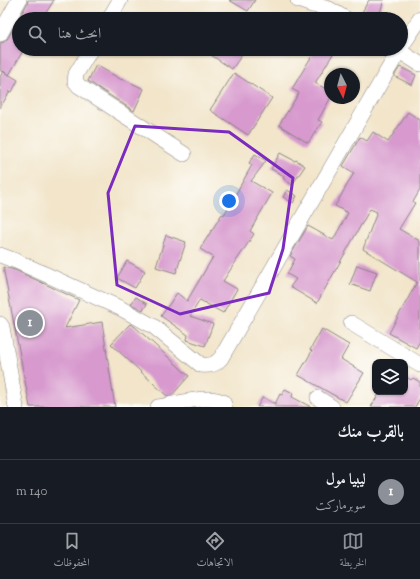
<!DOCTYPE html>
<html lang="ar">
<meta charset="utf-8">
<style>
:root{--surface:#171b24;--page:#20242c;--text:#f1f3f6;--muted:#9ea1a6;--line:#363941;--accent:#8c9099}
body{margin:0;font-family:"Sorts Mill Goudy",Amiri,serif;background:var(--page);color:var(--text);direction:rtl}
.controls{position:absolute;right:12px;bottom:12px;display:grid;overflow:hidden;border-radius:8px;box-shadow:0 1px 3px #0004}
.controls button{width:36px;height:36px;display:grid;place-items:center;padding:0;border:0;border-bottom:1px solid var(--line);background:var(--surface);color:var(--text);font:20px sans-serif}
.compass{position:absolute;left:324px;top:68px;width:36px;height:36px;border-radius:50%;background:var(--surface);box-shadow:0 1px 3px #0004;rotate:174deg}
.you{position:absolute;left:229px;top:201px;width:14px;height:14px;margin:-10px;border:3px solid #fff;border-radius:50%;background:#1a73e8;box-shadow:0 0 0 6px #1a73e833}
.badge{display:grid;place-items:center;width:26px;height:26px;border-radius:50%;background:var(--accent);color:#fff;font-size:13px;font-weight:700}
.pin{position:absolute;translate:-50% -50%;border:2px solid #fff;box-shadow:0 1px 4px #0006}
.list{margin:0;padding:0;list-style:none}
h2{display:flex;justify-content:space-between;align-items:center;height:52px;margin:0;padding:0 16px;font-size:17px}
h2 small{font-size:13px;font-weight:400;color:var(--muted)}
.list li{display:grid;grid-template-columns:26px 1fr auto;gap:12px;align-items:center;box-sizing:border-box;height:64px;padding:0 16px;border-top:1px solid var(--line)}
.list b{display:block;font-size:15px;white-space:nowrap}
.list p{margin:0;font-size:13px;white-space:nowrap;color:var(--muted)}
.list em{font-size:13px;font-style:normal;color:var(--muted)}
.icon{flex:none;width:22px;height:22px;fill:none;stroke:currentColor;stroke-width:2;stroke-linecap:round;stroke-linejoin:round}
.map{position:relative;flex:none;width:420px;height:407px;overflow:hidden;direction:ltr}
.search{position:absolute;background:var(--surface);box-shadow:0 1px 3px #0004;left:12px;right:12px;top:12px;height:44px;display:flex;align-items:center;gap:10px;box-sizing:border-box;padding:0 14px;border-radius:22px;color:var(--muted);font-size:15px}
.sheet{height:116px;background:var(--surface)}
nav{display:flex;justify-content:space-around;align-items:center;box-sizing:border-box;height:56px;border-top:1px solid var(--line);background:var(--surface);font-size:11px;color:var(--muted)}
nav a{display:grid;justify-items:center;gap:2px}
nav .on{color:var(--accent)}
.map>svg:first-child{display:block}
.building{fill:#d799ce}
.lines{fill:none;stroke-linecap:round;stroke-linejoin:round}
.minor-casing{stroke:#8a8482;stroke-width:16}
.minor{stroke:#fff;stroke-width:15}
.marked{fill:none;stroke:#7b2cbf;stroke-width:3;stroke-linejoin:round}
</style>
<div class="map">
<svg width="420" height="407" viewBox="0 0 420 407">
<rect width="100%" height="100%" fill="#fdfcf7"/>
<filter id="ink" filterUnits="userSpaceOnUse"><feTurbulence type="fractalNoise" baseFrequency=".025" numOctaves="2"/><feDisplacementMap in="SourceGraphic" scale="8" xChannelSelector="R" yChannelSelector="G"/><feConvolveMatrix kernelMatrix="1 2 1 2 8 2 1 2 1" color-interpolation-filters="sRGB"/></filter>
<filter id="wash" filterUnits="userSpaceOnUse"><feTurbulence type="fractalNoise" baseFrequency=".012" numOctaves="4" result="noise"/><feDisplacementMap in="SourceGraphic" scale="16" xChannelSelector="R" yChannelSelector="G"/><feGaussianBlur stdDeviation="0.9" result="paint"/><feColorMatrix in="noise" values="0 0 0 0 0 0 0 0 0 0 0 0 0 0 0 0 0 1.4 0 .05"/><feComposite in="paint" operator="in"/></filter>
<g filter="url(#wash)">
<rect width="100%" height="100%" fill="#f2e5ca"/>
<g id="blocks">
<g class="building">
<polygon points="28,0 54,0 42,19 19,19 19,49 24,49 9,75 0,70 0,43 4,42 8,38 27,4"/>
<polygon points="229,0 255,0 248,11"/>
<polygon points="369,0 384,0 378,19 358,19"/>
<polygon points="202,49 246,49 232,69"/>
<polygon points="316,49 336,49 315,83 330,91 330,99 318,120 322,122 308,143 279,125 299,93 292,89"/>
<polygon points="96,65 122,80 123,79 144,89 134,111 88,81"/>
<polygon points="400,67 416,75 412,85 394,76"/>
<polygon points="3,71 18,80 12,92 10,91 0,108 0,77"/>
<polygon points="234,73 272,98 248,135 210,110"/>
<polygon points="408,112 420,120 420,190 413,202 415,203 399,229 420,241 420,341 416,348 389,333 417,282 363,249 377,212 370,209 317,303 290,287 296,279 287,274 295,259 290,256 308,226 333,240 348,213 335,206 354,173 343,166 360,137 367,141 373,132 388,142"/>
<polygon points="280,153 295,161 296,160 305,166 292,185 283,178 284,176 271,169"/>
<polygon points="255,154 266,161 251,181 272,193 250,231 254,234 223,281 237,289 223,313 200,300 190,316 213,324 205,346 187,340 188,335 161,316 177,293 187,301 213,257 200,249 222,214 224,215 252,165 249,163"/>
<polygon points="287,190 297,196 293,203 283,197"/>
<polygon points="166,235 186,242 176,273 156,267"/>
<polygon points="127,261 145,271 135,288 117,278"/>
<polygon points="357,265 377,272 370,291 350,284"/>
<polygon points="3,267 15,270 79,300 65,328 102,322 115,407 30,407"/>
<polygon points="136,297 147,304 143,310 131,304"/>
<polygon points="130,324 134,326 189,376 172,395 167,396 111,344"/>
<polygon points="322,329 349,345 341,359 364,373 346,402 298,375 312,351 310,350"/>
<polygon points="405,376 411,380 413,378 420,382 420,398 415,407 371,407 380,392 405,392"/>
<polygon points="285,389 293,393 292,397 311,407 257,407 263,397 275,404 280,394 282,395"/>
</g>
</g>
</g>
<g filter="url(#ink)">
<use href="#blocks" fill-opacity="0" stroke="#8a8482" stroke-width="1"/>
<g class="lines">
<defs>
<g id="minor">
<polyline points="298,0 312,5 319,6 329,9 346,19"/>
<polyline points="109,19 120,0"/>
<polyline points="0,34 19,0"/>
<polyline points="401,47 420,19"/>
<polyline points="91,49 76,74 75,81 79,86 184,154"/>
<polyline points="396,49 420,64"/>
<path d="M0 255 16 261 120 308 153 326 201 365C210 366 215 365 221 358L400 49"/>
<polyline points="351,323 420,365"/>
<polyline points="0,324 2,327 16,407"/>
<polyline points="318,398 332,407"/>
<path d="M158 407C176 404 207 394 223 402L225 407"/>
</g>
</defs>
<use href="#minor" class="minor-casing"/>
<use href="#minor" class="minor"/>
</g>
</g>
<path class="marked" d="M135 126 229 132 293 178 283 249 269 293 180 314 117 285 108 193Z"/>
</svg>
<div class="controls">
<button><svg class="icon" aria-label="layers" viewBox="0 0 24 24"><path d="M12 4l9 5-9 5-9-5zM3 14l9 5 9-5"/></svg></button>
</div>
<svg class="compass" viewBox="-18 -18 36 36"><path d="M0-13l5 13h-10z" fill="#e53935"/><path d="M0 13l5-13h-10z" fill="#9ea1a6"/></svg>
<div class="you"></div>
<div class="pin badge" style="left:30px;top:323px">1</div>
<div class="search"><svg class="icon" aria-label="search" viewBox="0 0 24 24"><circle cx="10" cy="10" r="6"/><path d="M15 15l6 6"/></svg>ابحث هنا</div>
</div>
<section class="sheet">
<h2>بالقرب منك<small></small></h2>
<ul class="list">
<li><span class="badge">1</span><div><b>ليبيا مول</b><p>سوبرماركت</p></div><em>140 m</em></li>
</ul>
</section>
<nav>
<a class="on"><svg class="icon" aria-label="map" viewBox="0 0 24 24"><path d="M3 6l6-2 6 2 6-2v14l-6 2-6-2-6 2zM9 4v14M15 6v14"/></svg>الخريطة</a>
<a><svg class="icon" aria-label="directions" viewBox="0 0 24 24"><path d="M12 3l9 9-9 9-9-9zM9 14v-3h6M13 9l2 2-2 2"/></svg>الاتجاهات</a>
<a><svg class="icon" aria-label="saved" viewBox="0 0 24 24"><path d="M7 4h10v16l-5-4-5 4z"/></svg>المحفوظات</a>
</nav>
